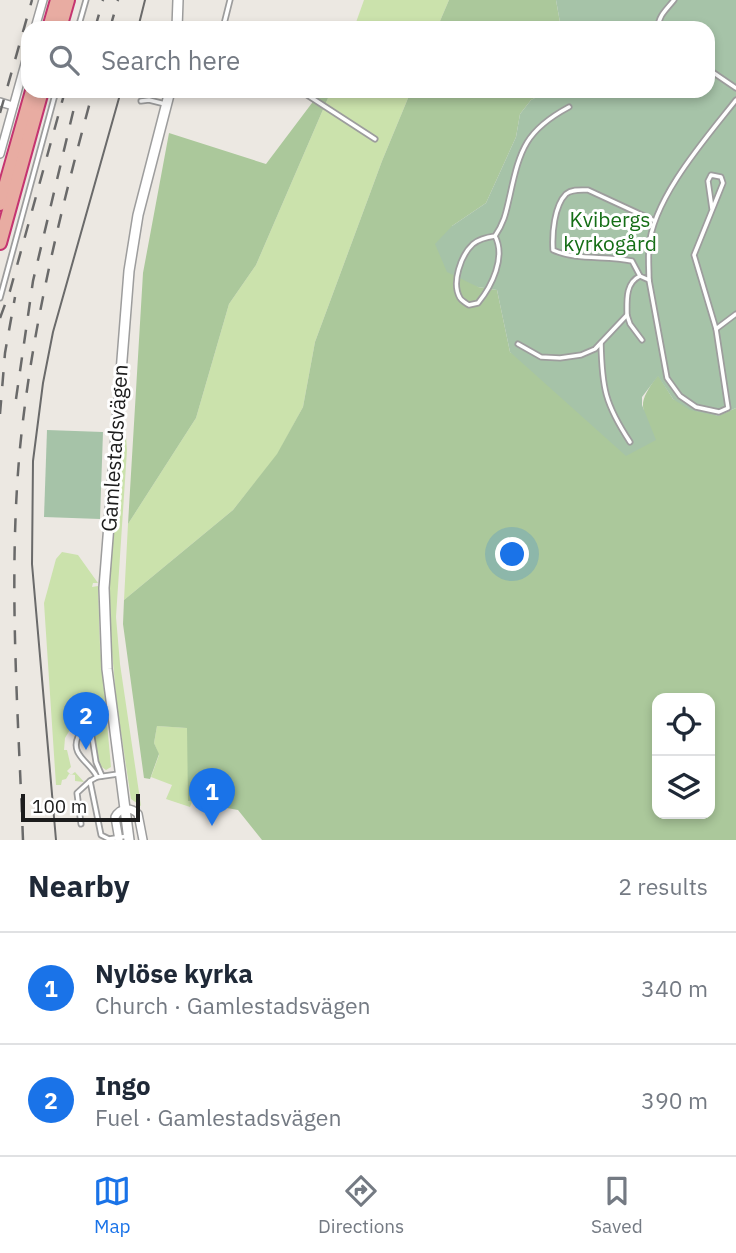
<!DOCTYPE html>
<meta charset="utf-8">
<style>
:root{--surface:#fff;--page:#f2f2f3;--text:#1f2937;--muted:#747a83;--line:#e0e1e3;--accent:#1a73e8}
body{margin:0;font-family:"IBM Plex Sans",sans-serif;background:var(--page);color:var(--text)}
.controls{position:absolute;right:21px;bottom:21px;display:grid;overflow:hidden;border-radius:14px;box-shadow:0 4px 10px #0003}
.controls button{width:63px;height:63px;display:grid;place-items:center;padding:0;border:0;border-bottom:2px solid var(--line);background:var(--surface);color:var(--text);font:35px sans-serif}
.scale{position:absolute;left:21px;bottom:18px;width:119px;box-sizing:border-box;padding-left:7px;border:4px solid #1c1c1c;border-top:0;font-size:19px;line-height:24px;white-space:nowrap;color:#1c1c1c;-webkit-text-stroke:5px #fff;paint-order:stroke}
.you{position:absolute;left:513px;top:555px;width:24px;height:24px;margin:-18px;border:5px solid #fff;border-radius:50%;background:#1a73e8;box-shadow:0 0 0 10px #1a73e833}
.badge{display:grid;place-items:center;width:46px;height:46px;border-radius:50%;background:var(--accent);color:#fff;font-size:23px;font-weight:700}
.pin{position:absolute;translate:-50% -58px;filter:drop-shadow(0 2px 4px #0008)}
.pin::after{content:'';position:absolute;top:37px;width:24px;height:21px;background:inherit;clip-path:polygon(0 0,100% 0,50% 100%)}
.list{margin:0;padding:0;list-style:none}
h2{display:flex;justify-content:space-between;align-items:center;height:91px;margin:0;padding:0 28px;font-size:30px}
h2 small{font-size:23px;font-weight:400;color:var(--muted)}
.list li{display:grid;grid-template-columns:46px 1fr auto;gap:21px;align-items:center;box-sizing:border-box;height:112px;padding:0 28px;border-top:2px solid var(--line)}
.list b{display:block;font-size:26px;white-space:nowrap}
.list p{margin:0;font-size:23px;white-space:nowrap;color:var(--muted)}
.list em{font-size:23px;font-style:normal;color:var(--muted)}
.icon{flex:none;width:38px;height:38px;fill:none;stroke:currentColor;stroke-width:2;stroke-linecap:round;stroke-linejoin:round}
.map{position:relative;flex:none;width:736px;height:840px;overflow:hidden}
.search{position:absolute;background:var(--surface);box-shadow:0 4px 10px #0003;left:21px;right:21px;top:21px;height:77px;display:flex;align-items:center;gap:18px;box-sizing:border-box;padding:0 24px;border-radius:21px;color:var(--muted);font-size:26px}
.sheet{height:315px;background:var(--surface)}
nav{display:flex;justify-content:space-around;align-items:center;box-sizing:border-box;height:98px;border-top:2px solid var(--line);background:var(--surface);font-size:19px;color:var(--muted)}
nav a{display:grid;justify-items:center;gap:4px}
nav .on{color:var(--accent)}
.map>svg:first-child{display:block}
.grass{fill:#cbe2ac}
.forest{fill:#abc89b;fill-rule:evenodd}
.cemetery{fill:#a6c3a8}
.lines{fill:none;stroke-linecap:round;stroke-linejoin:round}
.service-casing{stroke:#9d9d9d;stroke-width:7}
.minor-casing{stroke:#9d9d9d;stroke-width:10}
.tertiary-casing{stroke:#9d9d9d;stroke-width:12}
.trunk-casing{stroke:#c53470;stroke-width:16}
.service{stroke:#fff;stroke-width:3.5}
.minor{stroke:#fff;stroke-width:7}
.tertiary{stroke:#fff;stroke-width:9}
.trunk{stroke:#e8aca2;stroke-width:12}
.tram{stroke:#6a6a6a;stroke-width:2}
.rail{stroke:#6a6a6a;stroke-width:2.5;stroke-dasharray:14 14;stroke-linecap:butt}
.labels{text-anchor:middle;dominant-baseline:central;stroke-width:6;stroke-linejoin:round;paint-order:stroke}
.park-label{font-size:21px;fill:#156e16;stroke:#fff}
.street-label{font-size:21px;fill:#1c1c1c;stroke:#fff}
</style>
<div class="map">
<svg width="736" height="840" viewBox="0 0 736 840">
<rect width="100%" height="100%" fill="#ece8e2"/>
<g class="grass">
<polygon points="364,0 449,0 437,28 354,28"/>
<polygon points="331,91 411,91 382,161 315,342 303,407 277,455 233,510 124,600 128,524 196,418 229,304 256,265"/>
<polygon points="125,422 127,450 116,617 120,664 141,806 131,799 117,706 109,620 109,587 121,425"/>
<polygon points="62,552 78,555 98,583 93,583 92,587 98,586 100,646 111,767 106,770 99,765 93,726 71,728 65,738 64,750 67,750 71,767 67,771 71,775 75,772 84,782 75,781 75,775 69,774 66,779 62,780 61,785 56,785 44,603 56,559"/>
<polygon points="157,726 188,728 188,801 192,802 190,807 166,799 172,785 151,777 159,755 154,743"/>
</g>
<g class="forest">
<polygon points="449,0 556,0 561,28 437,28"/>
<polygon points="321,91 331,91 256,265 229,304 196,418 128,524 143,273 169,133 266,164"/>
<path d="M411 91H548L531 100 520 114 516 137 486 203 452 226 478 287 497 290 510 352 655 440C642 405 635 407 658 375L673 399 718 416 736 408V840H262L238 810 188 801 187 728 157 726 154 743 159 754 150 779 144 778 123 624 124 600 233 510 277 454 303 407 315 342 382 161ZM657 698H710V814H657Z"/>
</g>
<g class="cemetery">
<polygon points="556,0 736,0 736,408 718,416 690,410 673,399 658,376 642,397 642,405 656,440 626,456 510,352 497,290 478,287 447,272 435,244 452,226 486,203 516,137 520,114 531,100 548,91 708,91 708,28 561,28"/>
<polygon points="47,430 103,432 100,519 44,517"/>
</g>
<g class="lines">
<defs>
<g id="service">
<polyline points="78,28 86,0"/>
<polyline points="223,28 230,0"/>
<path d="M658 28C658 16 667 9 674 0"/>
<polyline points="708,69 736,88"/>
<polyline points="301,91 375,139"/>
<polyline points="141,101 149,100 165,104"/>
<polyline points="712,209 708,181 711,175 721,177 723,183 694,255 716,329"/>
<path d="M655 221 588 190C581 190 572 189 566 194 554 206 552 234 553 250 577 261 606 255 632 261L640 276 649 280C649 269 648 258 649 247 653 198 706 138 736 100"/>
<path d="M495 236C506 257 492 286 478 303L469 305C467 304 461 300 460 298 451 283 461 255 473 244 479 239 488 237 495 236 505 221 506 212 510 195 520 149 526 130 569 107"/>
<polyline points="649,280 667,378 680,396 696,407 719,412 728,408 716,329 736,314"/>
<polyline points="0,298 56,91"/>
<polyline points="627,315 630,324 642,340"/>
<path d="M601 343C602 388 605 404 630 442"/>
<path d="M518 344 541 357 560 358 581 355 595 349 627 315C627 301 625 283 640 276"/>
<polyline points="118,774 97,777 90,781 101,835 109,839 128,836"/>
<path d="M97 777C90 762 70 755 78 737L90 733 92 737 96 762 102 776"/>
<polyline points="81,824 77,793 90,781"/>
</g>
<g id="minor">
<polyline points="35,28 43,0"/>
<polyline points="0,102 13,106"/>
<polyline points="0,154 28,53"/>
<path d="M119 840 115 817C120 807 131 807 138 814L143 840"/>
</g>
<g id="tertiary">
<polyline points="177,28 178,0"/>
<polyline points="129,840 107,669 104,588 129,271 138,215 170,91"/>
</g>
<g id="trunk">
<polyline points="49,28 57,0"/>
<polyline points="60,28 68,0"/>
<polyline points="0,204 32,91"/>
<polyline points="0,243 42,91"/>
</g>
</defs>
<use href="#service" class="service-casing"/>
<use href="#minor" class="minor-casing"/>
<use href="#tertiary" class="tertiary-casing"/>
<use href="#trunk" class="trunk-casing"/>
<use href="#service" class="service"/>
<use href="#minor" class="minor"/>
<use href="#tertiary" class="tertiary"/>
<use href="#trunk" class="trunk"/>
<g class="tram">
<polyline points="138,28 145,0"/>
<polyline points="56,840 32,564 33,461 43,383 53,332 121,91"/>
</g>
<g class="rail">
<polyline points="95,28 103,0"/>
<polyline points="110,28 118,0"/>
<polyline points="0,113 32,0"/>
<polyline points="0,318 10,291 65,91"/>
<polyline points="16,399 33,281 78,91"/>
<polyline points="0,414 5,353 15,297"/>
<path d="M23 840C18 710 8 578 20 448 32 326 61 209 93 91"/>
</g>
</g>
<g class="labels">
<g class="park-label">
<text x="610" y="219">Kvibergs<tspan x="610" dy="24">kyrkogård</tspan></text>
</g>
<g class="street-label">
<text transform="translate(114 448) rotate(-86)">Gamlestadsvägen</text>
</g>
</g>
</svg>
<div class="controls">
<button><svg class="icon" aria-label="locate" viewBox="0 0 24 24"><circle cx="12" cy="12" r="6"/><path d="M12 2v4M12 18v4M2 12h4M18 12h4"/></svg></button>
<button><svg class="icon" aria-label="layers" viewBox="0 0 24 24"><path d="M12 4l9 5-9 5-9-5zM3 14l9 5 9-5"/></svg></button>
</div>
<div class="scale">100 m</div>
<div class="you"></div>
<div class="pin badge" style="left:212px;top:826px">1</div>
<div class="pin badge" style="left:86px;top:750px">2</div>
<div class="search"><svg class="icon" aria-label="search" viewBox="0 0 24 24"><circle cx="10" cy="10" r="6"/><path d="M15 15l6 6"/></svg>Search here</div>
</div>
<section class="sheet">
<h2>Nearby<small>2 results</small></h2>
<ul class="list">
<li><span class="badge">1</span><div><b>Nylöse kyrka</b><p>Church · Gamlestadsvägen</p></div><em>340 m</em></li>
<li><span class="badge">2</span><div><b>Ingo</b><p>Fuel · Gamlestadsvägen</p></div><em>390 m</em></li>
</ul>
</section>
<nav>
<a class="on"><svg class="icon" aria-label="map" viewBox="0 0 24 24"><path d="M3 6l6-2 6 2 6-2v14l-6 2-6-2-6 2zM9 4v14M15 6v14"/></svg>Map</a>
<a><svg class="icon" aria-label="directions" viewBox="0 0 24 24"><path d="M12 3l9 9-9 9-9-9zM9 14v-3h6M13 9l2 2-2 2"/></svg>Directions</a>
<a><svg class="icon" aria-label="saved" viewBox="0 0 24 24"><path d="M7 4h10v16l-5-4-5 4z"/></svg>Saved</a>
</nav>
